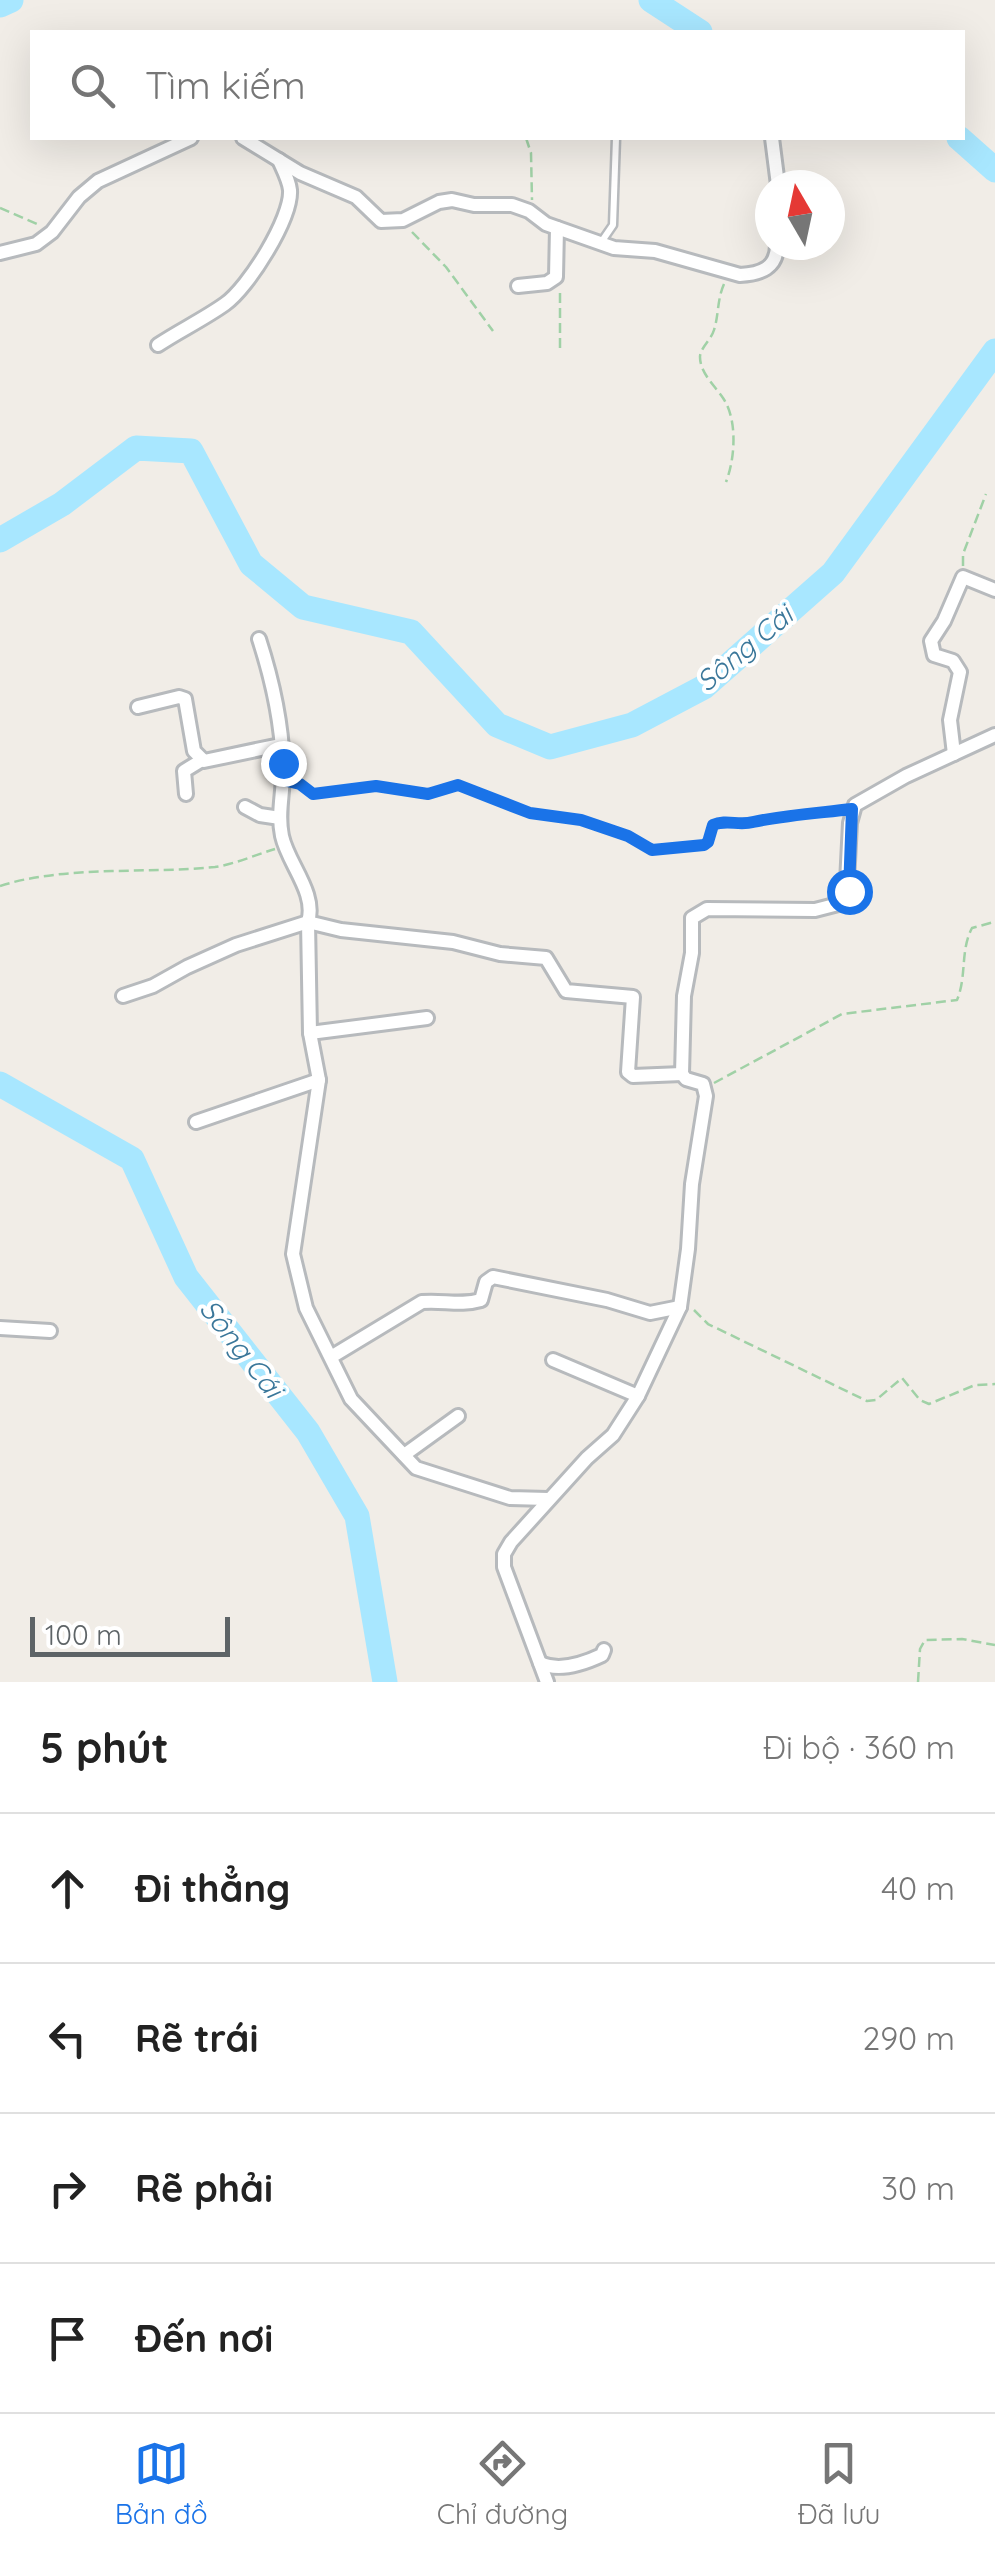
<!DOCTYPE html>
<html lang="vi">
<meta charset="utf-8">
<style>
:root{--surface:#fff;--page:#f6f6f6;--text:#222;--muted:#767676;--line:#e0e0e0;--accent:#1a73e8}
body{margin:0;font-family:Quicksand,sans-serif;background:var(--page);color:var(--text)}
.compass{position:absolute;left:755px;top:170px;width:90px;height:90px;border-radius:50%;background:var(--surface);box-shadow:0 10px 40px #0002;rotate:351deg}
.scale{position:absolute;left:30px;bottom:25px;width:200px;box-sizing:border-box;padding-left:10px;border:5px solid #5e6467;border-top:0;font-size:28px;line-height:35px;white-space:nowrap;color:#5e6467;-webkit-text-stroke:8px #fff;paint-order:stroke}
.stop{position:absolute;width:30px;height:30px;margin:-22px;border:8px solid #1a73e8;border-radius:50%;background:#fff}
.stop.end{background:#1a73e8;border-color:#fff;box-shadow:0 2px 10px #0008}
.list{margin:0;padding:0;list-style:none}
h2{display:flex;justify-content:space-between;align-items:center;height:130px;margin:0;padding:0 40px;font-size:42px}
h2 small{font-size:32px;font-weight:400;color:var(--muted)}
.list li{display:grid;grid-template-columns:65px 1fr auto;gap:30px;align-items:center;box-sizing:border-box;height:150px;padding:0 40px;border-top:2px solid var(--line)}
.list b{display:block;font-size:38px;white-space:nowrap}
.list em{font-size:32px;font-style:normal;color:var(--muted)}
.icon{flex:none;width:55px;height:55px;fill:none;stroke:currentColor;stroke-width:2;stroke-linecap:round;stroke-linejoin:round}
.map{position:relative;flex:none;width:995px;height:1682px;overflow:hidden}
.search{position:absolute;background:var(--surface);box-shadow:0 10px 40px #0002;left:30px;right:30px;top:30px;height:110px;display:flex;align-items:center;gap:25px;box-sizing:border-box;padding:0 35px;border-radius:0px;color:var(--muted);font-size:38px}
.sheet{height:730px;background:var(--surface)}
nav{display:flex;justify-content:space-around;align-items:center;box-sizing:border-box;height:140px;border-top:2px solid var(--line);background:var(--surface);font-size:28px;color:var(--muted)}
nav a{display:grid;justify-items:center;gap:5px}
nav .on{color:var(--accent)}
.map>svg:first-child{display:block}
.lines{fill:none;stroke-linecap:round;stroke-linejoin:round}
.river{stroke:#a8e7ff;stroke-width:25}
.service-casing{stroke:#b7babd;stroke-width:11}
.minor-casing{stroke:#b7babd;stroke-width:18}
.path{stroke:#a0d1a6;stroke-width:2.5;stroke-dasharray:10 5;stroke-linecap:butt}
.service{stroke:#fff;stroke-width:6}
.minor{stroke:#fff;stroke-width:12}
.route{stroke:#1a73e8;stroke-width:12}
.labels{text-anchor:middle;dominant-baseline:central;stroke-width:8;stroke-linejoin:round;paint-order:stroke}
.water-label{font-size:28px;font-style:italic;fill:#3a779a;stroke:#fff}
</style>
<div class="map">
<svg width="995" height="1682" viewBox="0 0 995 1682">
<rect width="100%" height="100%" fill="#f1ede7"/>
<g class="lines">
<g class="river">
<polyline points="651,0 700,32"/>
<polyline points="0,5 11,0"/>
<polyline points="959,138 995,170"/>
<polyline points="0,540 62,504 136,448 191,451 251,564 303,607 411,632 497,725 550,747 632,725 704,687 833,573 995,351"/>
<polyline points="0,1084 132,1159 186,1277 308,1432 357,1516 385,1682"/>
</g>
<defs>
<polyline id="service" points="602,241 613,225 616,138"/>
<g id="minor">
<path d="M243 138 300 173 356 197 381 221 403 220 439 202 452 200 474 205H512L529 211 546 224 614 248 655 251 740 275C761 274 777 268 777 245"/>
<polyline points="772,138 778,185"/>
<polyline points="0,253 36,244 52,232 79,197 98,181 191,138"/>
<polyline points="518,286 547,283 556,277 557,228"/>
<path d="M158 345C179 331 204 319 225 304 248 288 292 218 290 190 289 180 283 169 279 160"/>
<path d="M259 639C272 679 282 725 283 767 284 791 277 812 282 836 288 864 317 893 308 922L310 1033 319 1080 293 1254 306 1308 351 1399 416 1468 510 1498 548 1499"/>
<polyline points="138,707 179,697 185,699 194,751 204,761 280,745"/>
<polyline points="954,754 950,720 960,672 953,661 934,655 931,641 944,621 963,577 995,590"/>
<polyline points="186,794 184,771 202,760"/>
<polyline points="245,807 260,815 280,818"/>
<polyline points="123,996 153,986 187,967 236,945 308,922 341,930 453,942 500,954 546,958 566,991 633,997 628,1072 633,1076 682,1074"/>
<polyline points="310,1033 427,1018"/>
<polyline points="196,1122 319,1080"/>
<polyline points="0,1328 50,1331"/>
<path d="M331 1357 422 1302C443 1300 460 1306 481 1300L486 1282 493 1277 607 1300 650 1313 680 1307"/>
<polyline points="553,1360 638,1396"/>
<polyline points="404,1455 458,1416"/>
<path d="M540 1663C559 1672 583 1664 602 1655L604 1650"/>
<polyline points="547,1682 504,1567 504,1554 511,1542 587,1458 613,1435 638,1396 680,1307 688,1249 692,1184 706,1096 703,1084 686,1079 682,1074 684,996 692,953 692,918 707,909 815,910 846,902 850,823 855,805 906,776 995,735"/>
</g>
</defs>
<use href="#service" class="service-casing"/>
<use href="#minor" class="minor-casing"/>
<g class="path">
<polyline points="526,138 531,153 532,200"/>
<polyline points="0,208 37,224"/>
<polyline points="412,232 446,267 493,331"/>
<path d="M724 284C717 300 719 314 714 330 711 340 700 348 700 357 700 373 715 386 723 398 738 420 735 459 726 482"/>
<polyline points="560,293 560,351"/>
<polyline points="963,566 963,554 986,494"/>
<path d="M294 783 313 794 376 786 428 794 457 785 530 813 581 820 628 836 653 850 704 845 708 842 713 825C726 819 739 825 753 823 782 816 811 814 842 811"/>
<path d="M0 886C65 865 148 874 215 867 235 864 255 855 275 849"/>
<path d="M714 1083 842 1014 957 1000C967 976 960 951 972 928L994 922"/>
<polyline points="694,1310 708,1324 867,1401 876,1400 902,1378 920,1400 929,1404 975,1385 995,1384"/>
<polyline points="918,1682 920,1649 925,1640 962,1639 995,1645"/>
</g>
<use href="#service" class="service"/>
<use href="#minor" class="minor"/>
</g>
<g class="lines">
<path class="route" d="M283 763V780L300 784 313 794 376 786 428 794 458 785 530 813 581 820 628 836 652 850 704 845 708 842 713 825C726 819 739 826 753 822 786 815 819 813 852 809L849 891"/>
</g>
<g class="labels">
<g class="water-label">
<text transform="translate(744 648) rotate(-40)">Sông Cái</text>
<text transform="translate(242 1348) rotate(52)">Sông Cái</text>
</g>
</g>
</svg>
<svg class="compass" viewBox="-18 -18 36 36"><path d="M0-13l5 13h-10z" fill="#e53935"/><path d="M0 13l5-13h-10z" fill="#767676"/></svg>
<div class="scale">100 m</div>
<div class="stop" style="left:849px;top:891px"></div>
<div class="stop end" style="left:283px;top:763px"></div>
<div class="search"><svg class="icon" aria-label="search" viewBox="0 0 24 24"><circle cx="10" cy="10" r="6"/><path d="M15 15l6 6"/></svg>Tìm kiếm</div>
</div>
<section class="sheet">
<h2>5 phút<small>Đi bộ · 360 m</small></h2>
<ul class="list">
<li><svg class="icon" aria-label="ahead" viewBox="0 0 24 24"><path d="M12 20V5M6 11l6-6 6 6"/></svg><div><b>Đi thẳng</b></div><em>40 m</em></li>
<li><svg class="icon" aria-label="left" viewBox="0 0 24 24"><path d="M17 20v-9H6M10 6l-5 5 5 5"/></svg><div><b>Rẽ trái</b></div><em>290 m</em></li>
<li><svg class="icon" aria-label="right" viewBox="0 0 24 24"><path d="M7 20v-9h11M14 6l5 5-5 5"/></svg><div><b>Rẽ phải</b></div><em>30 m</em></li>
<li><svg class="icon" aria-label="arrive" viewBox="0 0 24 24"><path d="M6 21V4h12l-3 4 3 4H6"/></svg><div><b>Đến nơi</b></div></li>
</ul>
</section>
<nav>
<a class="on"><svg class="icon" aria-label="map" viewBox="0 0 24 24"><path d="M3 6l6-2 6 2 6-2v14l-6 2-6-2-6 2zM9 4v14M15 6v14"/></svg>Bản đồ</a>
<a><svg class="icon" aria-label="directions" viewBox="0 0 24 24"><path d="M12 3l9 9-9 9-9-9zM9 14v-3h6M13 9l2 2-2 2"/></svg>Chỉ đường</a>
<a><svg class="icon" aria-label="saved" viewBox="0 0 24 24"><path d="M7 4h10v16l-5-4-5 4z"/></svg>Đã lưu</a>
</nav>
